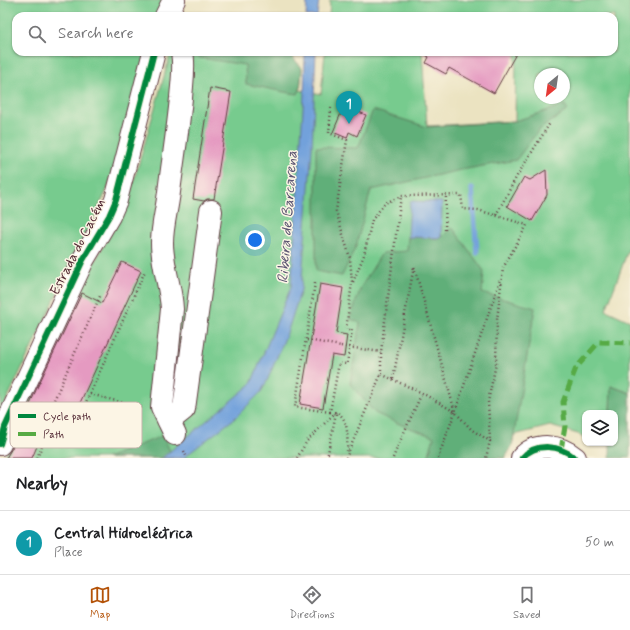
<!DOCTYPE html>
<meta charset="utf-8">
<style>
:root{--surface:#fff;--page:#f2f2f2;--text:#202124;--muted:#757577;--line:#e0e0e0;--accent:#b45309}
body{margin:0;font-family:Mynerve,sans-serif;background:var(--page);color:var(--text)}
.controls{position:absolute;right:12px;bottom:12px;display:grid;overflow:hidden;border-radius:8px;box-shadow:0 1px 3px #0004}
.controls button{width:36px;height:36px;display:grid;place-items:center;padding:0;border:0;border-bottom:1px solid var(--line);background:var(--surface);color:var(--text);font:20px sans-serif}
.compass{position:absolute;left:534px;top:68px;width:36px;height:36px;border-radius:50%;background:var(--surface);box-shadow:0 1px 3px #0004;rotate:209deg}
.you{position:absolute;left:255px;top:240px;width:14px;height:14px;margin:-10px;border:3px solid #fff;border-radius:50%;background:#1a73e8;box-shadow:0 0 0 6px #1a73e833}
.badge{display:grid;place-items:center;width:26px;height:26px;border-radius:50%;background:var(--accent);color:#fff;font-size:13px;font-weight:700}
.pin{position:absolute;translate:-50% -33px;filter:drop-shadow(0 1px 2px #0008)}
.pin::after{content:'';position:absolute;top:21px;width:14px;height:12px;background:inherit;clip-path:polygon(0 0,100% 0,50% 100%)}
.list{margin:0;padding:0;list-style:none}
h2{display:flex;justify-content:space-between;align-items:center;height:52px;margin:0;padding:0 16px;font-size:17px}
h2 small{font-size:13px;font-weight:400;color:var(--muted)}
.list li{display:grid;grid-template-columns:26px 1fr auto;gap:12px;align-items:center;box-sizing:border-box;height:64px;padding:0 16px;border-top:1px solid var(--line)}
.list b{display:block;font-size:15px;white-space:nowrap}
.list p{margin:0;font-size:13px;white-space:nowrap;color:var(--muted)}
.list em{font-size:13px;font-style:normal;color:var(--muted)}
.icon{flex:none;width:22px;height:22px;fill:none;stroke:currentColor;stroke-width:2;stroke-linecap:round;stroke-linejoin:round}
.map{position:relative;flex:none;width:630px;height:458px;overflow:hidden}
.search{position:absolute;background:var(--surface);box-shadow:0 1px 3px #0004;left:12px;right:12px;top:12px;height:44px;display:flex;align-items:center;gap:10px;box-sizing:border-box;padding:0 14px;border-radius:12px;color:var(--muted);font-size:15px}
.sheet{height:116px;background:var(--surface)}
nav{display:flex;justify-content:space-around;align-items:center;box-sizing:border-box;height:56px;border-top:1px solid var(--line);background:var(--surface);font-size:11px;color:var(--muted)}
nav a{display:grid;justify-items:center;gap:2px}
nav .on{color:var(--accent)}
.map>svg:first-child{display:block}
.green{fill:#77cb8e;stroke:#60755c;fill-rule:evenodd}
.forest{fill:#61af79;stroke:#566752}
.water{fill:#72a1db;stroke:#5e6083}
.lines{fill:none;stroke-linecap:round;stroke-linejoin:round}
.stream{stroke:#72a1db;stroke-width:5.5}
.building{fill:#e59ac1}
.minor-casing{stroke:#623c42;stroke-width:24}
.path{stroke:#623c42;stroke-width:2.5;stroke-dasharray:1 3;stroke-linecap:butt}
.minor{stroke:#fff;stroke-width:22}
.path-bridge{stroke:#623c42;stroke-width:2.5;stroke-dasharray:1 3;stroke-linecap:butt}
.quiet{stroke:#57aa44;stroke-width:5;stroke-dasharray:10 5;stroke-linecap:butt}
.cycleway-casing{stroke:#fcf5e5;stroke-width:8}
.cycleway{stroke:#00873e;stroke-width:6}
.labels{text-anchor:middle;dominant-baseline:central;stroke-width:3;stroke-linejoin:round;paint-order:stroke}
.street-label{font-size:14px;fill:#4a1f2b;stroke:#fcf5e5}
.water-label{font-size:15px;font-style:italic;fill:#5a5371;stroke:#fcf5e5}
.key{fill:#fcf5e5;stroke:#c7b5ad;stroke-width:1}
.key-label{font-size:11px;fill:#4a1f2b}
</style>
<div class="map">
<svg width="630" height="458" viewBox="0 0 630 458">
<rect width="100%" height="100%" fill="#fcf5e5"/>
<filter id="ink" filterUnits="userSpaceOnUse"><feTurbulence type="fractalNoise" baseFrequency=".025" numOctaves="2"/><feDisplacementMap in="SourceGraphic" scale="8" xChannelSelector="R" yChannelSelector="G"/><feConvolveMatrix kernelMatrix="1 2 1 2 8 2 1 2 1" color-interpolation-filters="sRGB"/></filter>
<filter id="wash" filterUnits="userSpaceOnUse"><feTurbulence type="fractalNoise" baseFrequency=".012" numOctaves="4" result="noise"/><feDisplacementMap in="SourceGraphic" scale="16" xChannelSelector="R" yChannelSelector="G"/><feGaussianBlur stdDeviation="0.9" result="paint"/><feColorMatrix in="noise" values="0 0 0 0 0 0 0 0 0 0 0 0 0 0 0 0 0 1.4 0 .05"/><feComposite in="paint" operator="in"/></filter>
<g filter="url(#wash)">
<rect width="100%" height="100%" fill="#ebe3c1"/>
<g class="green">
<polygon points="0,0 166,0 160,16 16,16 16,52 148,52 108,188 0,414"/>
<path d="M330 0H630V245L606 310 630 321V393L611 386 610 413H585V438L578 434 550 426 514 435 512 446 505 458H5L7 447 78 291 127 204 171 52H223L302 68 300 90 321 94 325 52H422L427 126 515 121 516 52H614V16H329ZM540 74H564V98H540Z"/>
</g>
<g class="forest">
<polygon points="195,52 288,52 302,68 300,90 298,94 284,92 246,84 245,65 200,58"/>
<polygon points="565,105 568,110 539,130 516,160 461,170 371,190 356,246 342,276 316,271 316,147 358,148 373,110 427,127 515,121"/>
<polygon points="452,227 484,271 482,293 535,308 512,446 505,458 428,458 434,437 397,423 375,413 350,384 360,323 350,319 361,287 382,253 407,251 408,237 441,238"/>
<polygon points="611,386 630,393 630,458 610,458 610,443 615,443 615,413 610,413"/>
<polygon points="162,436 174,458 107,458"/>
</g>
<g class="water">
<polygon points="307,0 319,0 317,16 306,16"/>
<polygon points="305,52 316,52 312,149 301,290 287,333 267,381 261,392 235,418 183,458 162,458 251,384 291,287 304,94"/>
<polygon points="410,201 442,202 441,238 408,237"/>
</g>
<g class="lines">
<polyline class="stream" points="472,189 477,252"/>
</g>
<g id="blocks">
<g class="building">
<polygon points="421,52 517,52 494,93 449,68 446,74 426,63 429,57"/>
<polygon points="210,88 231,92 214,199 207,199 204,201 193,199"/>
<polygon points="344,106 366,115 357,136 349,132 347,138 333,132"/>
<polygon points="546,170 547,195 532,221 507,206 524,177 530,180"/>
<polygon points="122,262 141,271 73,418 53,409 32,458 6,458 12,448 36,390 82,293 102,303"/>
<polygon points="320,284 343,288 336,333 347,335 344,357 332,355 323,408 300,404"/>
</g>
</g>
</g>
<g filter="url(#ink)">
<use href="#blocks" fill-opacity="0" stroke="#623c42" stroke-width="1"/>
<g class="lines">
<defs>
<g id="minor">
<polyline points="166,16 174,0"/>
<polyline points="169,421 184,409 211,211"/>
<path d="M175 434 162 407 172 309C171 287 162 265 162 243 162 226 167 209 169 192 173 160 178 129 181 98 182 83 185 67 182 52"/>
<polyline points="0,444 5,427 83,260 109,216 116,200 154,52"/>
<path d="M522 458C536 442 560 445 575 458"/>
</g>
</defs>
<use href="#minor" class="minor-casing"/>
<g class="path">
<polyline points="496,215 517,176 550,123"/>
<polyline points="445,230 446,195"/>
<polyline points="353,282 364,255 372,220 385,203 401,196"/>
<polyline points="315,283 295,407 330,412 339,363 347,364 352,330 346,330 352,282 350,258 336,211 347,140 329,133 331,107"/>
<polyline points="307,340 341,346"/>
<polyline points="381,374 381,352 401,196 461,195 463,209 478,210 527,225 503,268 497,320 496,364 488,401 490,441"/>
<polyline points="393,379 414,266 455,412 500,280"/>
<polyline points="90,394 143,408"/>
<polyline points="51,407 101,294"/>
<path d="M330 412C333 412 337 412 339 414 350 421 347 444 347 454"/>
<polyline points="53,418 75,427 145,271"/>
<polyline points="184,451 187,458"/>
<polyline points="37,458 53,418 51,407 38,403"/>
<polyline points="297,458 307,441 336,412"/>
<polyline points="327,458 336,413"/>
<polyline points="346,458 381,374 422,393 455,412 472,430 490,441 486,458"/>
<polyline points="393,458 397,448 422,393"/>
<polyline points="438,458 455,412"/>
</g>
<use href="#minor" class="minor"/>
<polyline class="path-bridge" points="341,346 381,352"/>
<polyline class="quiet" points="561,450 565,426 563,402 576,368 599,342 630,343"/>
<defs>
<g id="cycleway">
<polyline points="0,444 5,427 83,260 109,216 116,200 154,52"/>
<path d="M522 458C536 442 560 445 575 458"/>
</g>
</defs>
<use href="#cycleway" class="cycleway-casing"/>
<use href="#cycleway" class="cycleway"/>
</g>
</g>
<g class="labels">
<g class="street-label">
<text transform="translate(78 247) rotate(-63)">Estrada do Cacém</text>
</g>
<g class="water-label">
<text transform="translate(288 217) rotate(-86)">Ribeira de Barcarena</text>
</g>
</g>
<rect x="10" y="402" width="132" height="46" rx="6" class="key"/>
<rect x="18" y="414" width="18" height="4" fill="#00873e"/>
<rect x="18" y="432" width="18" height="4" fill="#57aa44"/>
<g class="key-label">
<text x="43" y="420">Cycle path</text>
<text x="43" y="438">Path</text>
</g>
</svg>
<div class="controls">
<button><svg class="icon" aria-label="layers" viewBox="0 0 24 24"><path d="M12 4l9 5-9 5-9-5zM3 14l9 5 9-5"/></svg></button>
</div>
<svg class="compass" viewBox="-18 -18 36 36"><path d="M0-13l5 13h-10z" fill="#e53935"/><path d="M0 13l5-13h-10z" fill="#757577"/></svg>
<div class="you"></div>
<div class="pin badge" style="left:349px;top:124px;background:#0f9aa8">1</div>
<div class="search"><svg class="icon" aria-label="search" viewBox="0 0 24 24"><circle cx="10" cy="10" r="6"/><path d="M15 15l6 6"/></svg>Search here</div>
</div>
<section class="sheet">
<h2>Nearby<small></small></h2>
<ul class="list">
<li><span class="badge" style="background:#0f9aa8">1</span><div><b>Central Hidroeléctrica</b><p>Place</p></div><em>50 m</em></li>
</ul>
</section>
<nav>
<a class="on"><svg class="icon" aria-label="map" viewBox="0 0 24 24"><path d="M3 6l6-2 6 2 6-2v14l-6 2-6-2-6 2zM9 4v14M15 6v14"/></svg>Map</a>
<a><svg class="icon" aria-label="directions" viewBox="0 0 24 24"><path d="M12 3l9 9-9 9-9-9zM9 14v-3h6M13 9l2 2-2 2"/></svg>Directions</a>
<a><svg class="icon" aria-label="saved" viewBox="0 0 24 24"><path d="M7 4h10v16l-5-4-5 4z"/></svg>Saved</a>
</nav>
